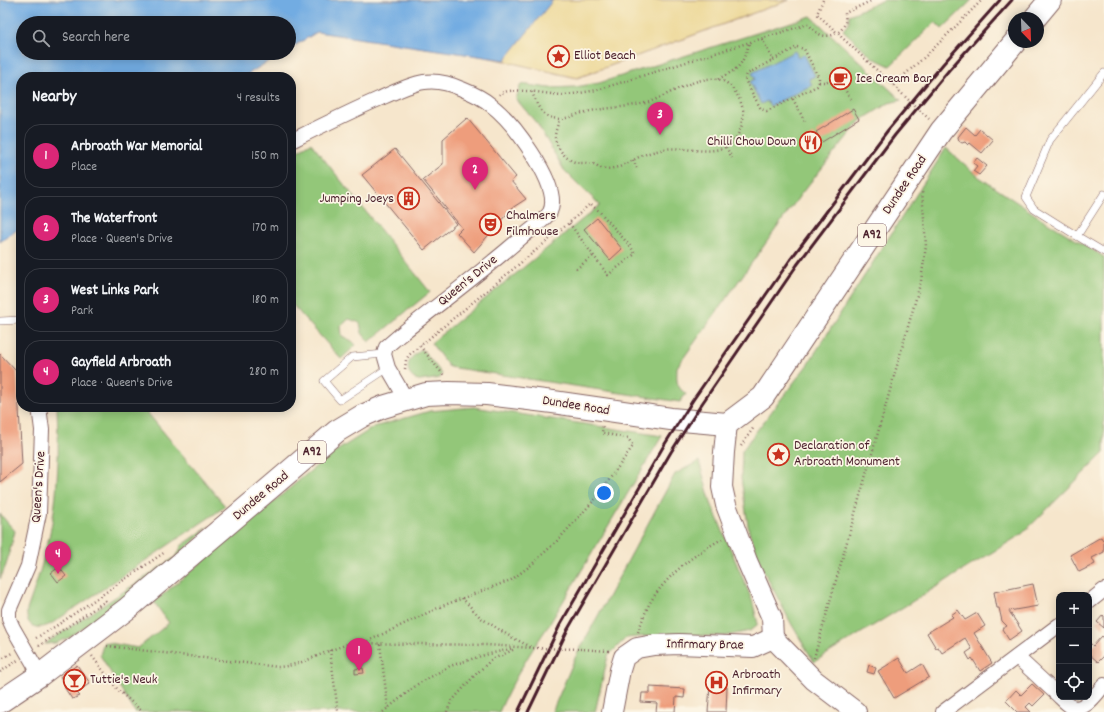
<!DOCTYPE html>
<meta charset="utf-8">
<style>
:root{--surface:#171b24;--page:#242831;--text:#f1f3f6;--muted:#9ea1a6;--line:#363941;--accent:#db2777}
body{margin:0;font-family:Dekko,sans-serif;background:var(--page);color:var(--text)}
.controls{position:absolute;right:12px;bottom:12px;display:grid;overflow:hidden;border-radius:8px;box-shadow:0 2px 10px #0003}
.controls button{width:36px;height:36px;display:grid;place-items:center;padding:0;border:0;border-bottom:1px solid var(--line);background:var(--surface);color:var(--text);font:20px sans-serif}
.compass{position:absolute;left:1008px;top:12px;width:36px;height:36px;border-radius:50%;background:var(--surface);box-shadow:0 2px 10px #0003;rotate:157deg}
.you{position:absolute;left:604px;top:493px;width:14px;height:14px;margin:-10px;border:3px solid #fff;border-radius:50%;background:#1a73e8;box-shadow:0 0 0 6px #1a73e833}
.badge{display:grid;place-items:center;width:26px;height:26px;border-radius:50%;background:var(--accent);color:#fff;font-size:13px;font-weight:700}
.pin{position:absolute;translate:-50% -33px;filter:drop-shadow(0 1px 2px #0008)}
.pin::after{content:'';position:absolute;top:21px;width:14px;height:12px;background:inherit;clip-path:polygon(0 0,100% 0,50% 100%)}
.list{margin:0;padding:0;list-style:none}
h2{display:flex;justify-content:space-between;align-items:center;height:52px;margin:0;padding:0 16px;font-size:17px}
h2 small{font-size:13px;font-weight:400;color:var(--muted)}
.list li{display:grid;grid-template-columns:26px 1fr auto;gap:12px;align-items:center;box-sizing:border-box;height:64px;margin:0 8px 8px;padding:0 8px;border:1px solid var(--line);border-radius:16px}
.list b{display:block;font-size:15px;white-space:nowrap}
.list p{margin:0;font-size:13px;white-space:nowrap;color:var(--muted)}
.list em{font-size:13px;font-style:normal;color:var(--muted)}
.icon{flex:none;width:22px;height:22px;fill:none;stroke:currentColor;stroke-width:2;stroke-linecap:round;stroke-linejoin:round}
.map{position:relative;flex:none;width:1104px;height:712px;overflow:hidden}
.search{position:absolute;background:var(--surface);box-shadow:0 2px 10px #0003;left:16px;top:16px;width:280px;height:44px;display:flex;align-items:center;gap:10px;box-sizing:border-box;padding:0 14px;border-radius:22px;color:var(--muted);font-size:15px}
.panel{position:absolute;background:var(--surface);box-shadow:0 2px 10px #0003;left:16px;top:72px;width:280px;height:340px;border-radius:16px}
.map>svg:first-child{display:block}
.green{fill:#93c779;stroke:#6e7352}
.sand{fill:#eeda9e;stroke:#9c7c64}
.water{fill:#72ace2;stroke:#5e6686}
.building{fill:#ee9d7b}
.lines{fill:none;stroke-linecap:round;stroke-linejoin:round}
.lane-casing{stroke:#866563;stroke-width:8}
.street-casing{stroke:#866563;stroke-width:16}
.secondary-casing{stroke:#866563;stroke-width:22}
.primary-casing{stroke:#866563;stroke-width:24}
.path{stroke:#866563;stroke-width:2.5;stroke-dasharray:1 3;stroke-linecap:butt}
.lane{stroke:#fff;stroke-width:7}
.street{stroke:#fff;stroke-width:14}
.secondary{stroke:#fff;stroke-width:20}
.primary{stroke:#fff;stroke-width:22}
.rail{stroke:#4a1f2b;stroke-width:3}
.path-bridge{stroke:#866563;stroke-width:2.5;stroke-dasharray:1 3;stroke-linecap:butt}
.labels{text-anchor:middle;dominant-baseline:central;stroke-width:3.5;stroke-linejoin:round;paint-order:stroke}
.shield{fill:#fcf5e5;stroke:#7f5f63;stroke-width:1}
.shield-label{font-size:13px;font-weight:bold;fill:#4a1f2b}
.poi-label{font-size:14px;fill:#4a1f2b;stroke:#fcf5e5;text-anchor:start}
.street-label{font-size:14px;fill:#4a1f2b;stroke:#fcf5e5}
</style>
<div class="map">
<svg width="1104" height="712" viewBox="0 0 1104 712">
<rect width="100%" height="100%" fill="#fcf5e5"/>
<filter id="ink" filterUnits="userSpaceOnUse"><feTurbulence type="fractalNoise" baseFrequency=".025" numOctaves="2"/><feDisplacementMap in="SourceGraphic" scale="8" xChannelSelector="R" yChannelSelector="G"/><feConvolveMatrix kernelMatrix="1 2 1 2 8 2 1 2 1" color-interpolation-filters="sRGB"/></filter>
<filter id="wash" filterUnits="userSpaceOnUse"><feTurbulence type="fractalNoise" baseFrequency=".012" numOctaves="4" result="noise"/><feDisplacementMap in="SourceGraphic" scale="16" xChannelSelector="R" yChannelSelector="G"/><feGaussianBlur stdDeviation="0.9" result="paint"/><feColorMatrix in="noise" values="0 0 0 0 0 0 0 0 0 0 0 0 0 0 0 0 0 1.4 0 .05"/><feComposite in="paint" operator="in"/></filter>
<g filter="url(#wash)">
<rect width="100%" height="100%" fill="#f6e6cc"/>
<g class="green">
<polygon points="884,0 972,0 942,29 935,22 890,66 873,58 843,30 849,23 849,15"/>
<path d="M811 16 901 100 889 103 860 121 801 194 677 367C677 380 675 386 686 394L680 402 449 367 431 343 600 205 575 181 564 170 538 125 516 99 521 84 549 88 575 87 599 83 763 31Z"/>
<polygon points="311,143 430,292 369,342 362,333 360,323 349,319 341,326 342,336 352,341 356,345 341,359 291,303 291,155"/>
<polygon points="946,148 979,177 1039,217 1104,257 1104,453 1022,534 814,662 792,625 761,566 749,532 741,478 742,451 755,433 808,364"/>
<path d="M422 349 442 374 440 378C433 379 422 382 415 379 412 378 410 375 409 372 405 361 414 355 422 349Z"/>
<path d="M57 407H151L146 411 225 506 216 513 51 624C37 631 25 627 27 610 42 568 55 525 57 480 59 456 58 431 57 407Z"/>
<path d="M474 407 662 436 549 625C530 652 512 682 499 712H135L100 655 104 642 138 648 169 623 154 602 327 457 374 427 430 411Z"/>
<polygon points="699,461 711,503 752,600 758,624 750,631 726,636 648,636 626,638 608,656 595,712 552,712 575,658 675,474"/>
<polygon points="0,514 15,531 6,565 0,579"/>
<polygon points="210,526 169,564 119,604 70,637 56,643 45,644 174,558 179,552 181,546"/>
</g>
<polygon class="sand" points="379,0 789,0 577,78 387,34"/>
<g class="water">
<polygon points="0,0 553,0 505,60 317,32 289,49 289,23 23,23 23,53 282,53 243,77 21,77 21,227 0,242"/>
<polygon points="795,51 798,57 804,54 815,76 809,79 812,85 770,106 767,101 761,104 750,82 755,79 752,73"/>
</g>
<g id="blocks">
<g class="building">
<polygon points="840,73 846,76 845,84 840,86 834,82 835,75"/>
<polygon points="853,109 859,119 822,142 816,132"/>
<polygon points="467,118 516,177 511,181 526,199 512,208 474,252 457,233 462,228 423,180 443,164 443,139"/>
<polygon points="966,127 975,135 980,129 993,140 982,153 970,143 968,145 965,142 962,143 959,141 958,137"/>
<polygon points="814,134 820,144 809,150 803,141"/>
<polygon points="395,149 456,224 424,250 362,175"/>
<polygon points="977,158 987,166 979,175 973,171 977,166 973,163"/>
<polygon points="597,218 622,249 610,260 584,229"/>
<polygon points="0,354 17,372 22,464 0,482"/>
<polygon points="1101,537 1104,542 1104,552 1092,558 1095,564 1079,572 1070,555"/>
<polygon points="59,567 66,576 58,582 51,573"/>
<polygon points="1033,584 1038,606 1009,611 1022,631 1009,640 1002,629 1007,626 1002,621 999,608 997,608 994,592"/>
<polygon points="958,610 965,620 977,613 985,626 974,633 992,663 980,671 972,658 970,660 966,653 972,649 965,638 942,653 938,647 936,648 927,633 953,617 951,615"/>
<polygon points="1103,615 1104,616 1104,628 1097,622"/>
<polygon points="1102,636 1104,638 1104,656 1098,662 1089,654 1089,645 1090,643 1093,646"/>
<polygon points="899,658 908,673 922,664 929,677 894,698 878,671"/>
<polygon points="77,665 90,683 77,693 80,696 72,699 64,687 66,686 60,677"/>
<polygon points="869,665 876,668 874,674 867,672"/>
<polygon points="363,668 364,673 355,674 355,669"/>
<polygon points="1032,684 1044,695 1033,706 1030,703 1026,707 1031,712 1017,712 1006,701 1016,690 1021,695"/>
<polygon points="710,686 727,687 726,712 708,712"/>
<polygon points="650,687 685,689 684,698 676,697 675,712 656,712 657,703 641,702 642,693 650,693"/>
</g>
</g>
</g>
<g filter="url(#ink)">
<use href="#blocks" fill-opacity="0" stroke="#866563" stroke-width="1"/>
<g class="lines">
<defs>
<g id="lane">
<polyline points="1104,73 1050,140 1026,197 1034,209 1077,236 1104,194"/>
<polyline points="1077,236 1104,252"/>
<polyline points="0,321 21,320"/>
<polyline points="384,354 352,357 324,381 340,400 388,368"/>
</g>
<g id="street">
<path d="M291 141C321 126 351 111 381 98 394 92 411 84 424 82 437 80 451 84 462 89 472 93 483 98 491 105 508 118 521 136 532 153 541 167 558 195 550 212 545 220 528 232 521 238 482 272 440 303 400 335L386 347 384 354 388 368 402 392 405 400"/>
<polyline points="39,407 42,430 39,513 28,566 9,610 9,619 13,628 40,675"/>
<polyline points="1089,602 1104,590"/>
<polyline points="1017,657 1059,696"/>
<path d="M1060 697C1063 700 1068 705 1072 707 1085 712 1097 693 1104 685"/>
<polyline points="943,712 1059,625"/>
</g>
<g id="secondary">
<polyline points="727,424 724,452 722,487 726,505 747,561 772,618 773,638"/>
<polyline points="773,638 814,680 856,712"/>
<polyline points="612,712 620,670 624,657 637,648 654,645 679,644 753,647 773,638"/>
</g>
<g id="primary">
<polyline points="1035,18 1050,0"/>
<polyline points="0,702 40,675 128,608 231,521 337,431 362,416 383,407 426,394 449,393 487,394 553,402 671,419 727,424 763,397 941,131 1015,42"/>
</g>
</defs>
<use href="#lane" class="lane-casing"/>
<use href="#street" class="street-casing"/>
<use href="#secondary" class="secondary-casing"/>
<use href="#primary" class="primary-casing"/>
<g class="path">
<polyline points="823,0 817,14 929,119"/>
<polyline points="762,39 773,60"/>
<polygon points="797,47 804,49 819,78 819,82 817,86 767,111 761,109 745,80 747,74"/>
<circle cx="840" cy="79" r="9"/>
<path d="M718 79C740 68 741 67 749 44"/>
<polyline points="819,82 824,82 831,80"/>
<polyline points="893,85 928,54 982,0"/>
<polyline points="844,88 852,101"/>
<path d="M532 92C535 99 538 110 546 115 561 124 571 115 586 112 607 107 628 108 649 102 669 95 696 76 717 79 723 80 729 84 732 88 738 95 741 101 743 110 745 123 738 140 727 146 709 156 684 146 664 149 658 151 651 152 646 154 637 157 628 164 619 167 613 168 606 170 601 168 598 167 596 164 593 164 587 162 581 164 575 162 565 159 556 147 555 137 555 131 558 125 559 120"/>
<path d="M499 95C509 85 549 95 563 95 575 94 586 92 597 90L808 24C812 28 815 32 821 35 830 38 842 33 845 23 846 20 845 16 845 13L873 0"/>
<polyline points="793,99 805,122"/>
<polyline points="726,147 732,158"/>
<polyline points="633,160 637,168"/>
<polyline points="576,269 593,256"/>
<polyline points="420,346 445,377"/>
<polyline points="405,369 406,360 409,355 569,223 590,204 599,211 631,247 635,254 608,275 569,223"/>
<polyline points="741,446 754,427"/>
<polyline points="462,598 481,618 511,637 531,647"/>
<path d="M638 632C643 618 648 603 658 591 675 569 698 552 722 539"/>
<polyline points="36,638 56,626 165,552"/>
<polyline points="364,643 442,606 511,580 530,566 557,541 597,497 633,446 628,438 602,433 603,426"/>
<polyline points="380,644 388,708"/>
<polyline points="39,646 107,600"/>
<path d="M107 646 278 667C296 666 312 658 329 651 336 648 343 646 350 643L487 645 533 648"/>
<polyline points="580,649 609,651"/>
<polyline points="330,650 338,712"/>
<polyline points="92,656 118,690 143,712"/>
<polyline points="814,658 921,281 926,246 922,190"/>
<polyline points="0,660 12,653"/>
<polyline points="0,672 18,660"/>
<polyline points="383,712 418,684 450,666 481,656 514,648"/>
<polyline points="447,712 451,702 474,676 491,660 515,649"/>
</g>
<use href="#lane" class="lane"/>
<use href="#street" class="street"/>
<use href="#secondary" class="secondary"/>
<use href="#primary" class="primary"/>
<g class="rail">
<polyline points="518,712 560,625 663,447 693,400 790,260 888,130 943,64 1000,0"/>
<polyline points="528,712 568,629 671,452 701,405 797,265 895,135 949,70 1012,0"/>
</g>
<polyline class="path-bridge" points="533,648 580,649"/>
</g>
</g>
<defs>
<symbol id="sight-ring" viewBox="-11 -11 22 22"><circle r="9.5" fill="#fcf5e5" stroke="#c8321e" stroke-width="1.5"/><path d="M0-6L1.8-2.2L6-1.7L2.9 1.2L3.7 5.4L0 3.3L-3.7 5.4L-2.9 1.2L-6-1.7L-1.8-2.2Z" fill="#c8321e"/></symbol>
<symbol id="cafe-ring" viewBox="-11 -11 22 22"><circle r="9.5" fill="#fcf5e5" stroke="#c8321e" stroke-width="1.5"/><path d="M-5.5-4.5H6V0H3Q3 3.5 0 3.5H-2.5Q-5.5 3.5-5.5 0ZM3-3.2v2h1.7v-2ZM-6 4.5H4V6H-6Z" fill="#c8321e"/></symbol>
<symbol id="restaurant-ring" viewBox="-11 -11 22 22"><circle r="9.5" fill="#fcf5e5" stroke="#c8321e" stroke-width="1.5"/><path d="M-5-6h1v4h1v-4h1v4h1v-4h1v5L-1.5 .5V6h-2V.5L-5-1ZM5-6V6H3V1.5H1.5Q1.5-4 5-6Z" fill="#c8321e"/></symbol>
<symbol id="building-ring" viewBox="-11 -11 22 22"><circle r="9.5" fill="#fcf5e5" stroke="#c8321e" stroke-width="1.5"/><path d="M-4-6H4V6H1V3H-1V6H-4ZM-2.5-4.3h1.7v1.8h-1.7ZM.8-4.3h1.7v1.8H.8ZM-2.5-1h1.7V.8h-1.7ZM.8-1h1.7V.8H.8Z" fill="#c8321e"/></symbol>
<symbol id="theatre-ring" viewBox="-11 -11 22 22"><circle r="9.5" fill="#fcf5e5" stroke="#c8321e" stroke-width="1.5"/><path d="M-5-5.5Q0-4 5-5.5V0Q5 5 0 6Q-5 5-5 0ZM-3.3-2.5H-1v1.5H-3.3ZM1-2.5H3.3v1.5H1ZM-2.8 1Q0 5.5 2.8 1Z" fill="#c8321e"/></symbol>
<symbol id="bar-ring" viewBox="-11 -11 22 22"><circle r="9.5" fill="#fcf5e5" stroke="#c8321e" stroke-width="1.5"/><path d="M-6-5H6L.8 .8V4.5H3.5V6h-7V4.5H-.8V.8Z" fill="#c8321e"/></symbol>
<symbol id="hospital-ring" viewBox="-11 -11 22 22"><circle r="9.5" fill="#fcf5e5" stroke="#c8321e" stroke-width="1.5"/><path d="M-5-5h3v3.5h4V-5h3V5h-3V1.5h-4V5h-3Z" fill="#c8321e"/></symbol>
</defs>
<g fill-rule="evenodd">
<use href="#sight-ring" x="546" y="44" width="25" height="25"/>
<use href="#cafe-ring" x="828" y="66" width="25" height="25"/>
<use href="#restaurant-ring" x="798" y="130" width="25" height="25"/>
<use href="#building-ring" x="396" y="186" width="25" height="25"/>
<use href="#theatre-ring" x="478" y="212" width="25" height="25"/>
<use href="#sight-ring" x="766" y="442" width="25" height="25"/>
<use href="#bar-ring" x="62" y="668" width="25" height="25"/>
<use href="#hospital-ring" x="704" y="670" width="25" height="25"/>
</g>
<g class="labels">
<g class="shield">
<rect x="858" y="224" width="28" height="22" rx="3"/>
<rect x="298" y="441" width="28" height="22" rx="3"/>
</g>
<g class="shield-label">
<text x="872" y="235">A92</text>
<text x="312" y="452">A92</text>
</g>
<g class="poi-label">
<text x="574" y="56">Elliot Beach</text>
<text x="856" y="79">Ice Cream Bar</text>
<text x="796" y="142" text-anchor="end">Chilli Chow Down</text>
<text x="394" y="199" text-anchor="end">Jumping Joeys</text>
<text x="506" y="216">Chalmers<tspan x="506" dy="16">Filmhouse</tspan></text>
<text x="794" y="446">Declaration of<tspan x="794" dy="16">Arbroath Monument</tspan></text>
<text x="732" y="675">Arbroath<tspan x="732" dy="16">Infirmary</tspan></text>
<text x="90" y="680">Tuttie's Neuk</text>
</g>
<g class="street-label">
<text transform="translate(905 185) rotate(-56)">Dundee Road</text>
<text transform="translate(468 281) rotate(-39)">Queen's Drive</text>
<text transform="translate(576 406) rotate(9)">Dundee Road</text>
<text transform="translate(39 487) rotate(-86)">Queen's Drive</text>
<text transform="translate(261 496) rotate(-40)">Dundee Road</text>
<text transform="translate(705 645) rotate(1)">Infirmary Brae</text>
</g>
</g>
</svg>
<div class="controls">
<button>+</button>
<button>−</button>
<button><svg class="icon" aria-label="locate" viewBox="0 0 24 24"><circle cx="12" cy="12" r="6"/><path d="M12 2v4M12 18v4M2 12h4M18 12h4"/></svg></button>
</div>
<svg class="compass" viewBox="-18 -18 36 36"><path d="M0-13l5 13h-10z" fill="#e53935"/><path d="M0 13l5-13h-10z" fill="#9ea1a6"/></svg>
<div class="you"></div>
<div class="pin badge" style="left:359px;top:671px">1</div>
<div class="pin badge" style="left:475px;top:190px">2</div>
<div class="pin badge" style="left:660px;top:135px">3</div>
<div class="pin badge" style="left:58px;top:574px">4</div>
<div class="search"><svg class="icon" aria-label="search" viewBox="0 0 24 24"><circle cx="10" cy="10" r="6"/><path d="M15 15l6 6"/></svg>Search here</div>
<section class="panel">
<h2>Nearby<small>4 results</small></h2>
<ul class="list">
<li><span class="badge">1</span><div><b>Arbroath War Memorial</b><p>Place</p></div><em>150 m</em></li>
<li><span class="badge">2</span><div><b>The Waterfront</b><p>Place · Queen's Drive</p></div><em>170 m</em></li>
<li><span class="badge">3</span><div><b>West Links Park</b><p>Park</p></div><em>180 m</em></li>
<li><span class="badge">4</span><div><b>Gayfield Arbroath</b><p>Place · Queen's Drive</p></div><em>280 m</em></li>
</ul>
</section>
</div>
